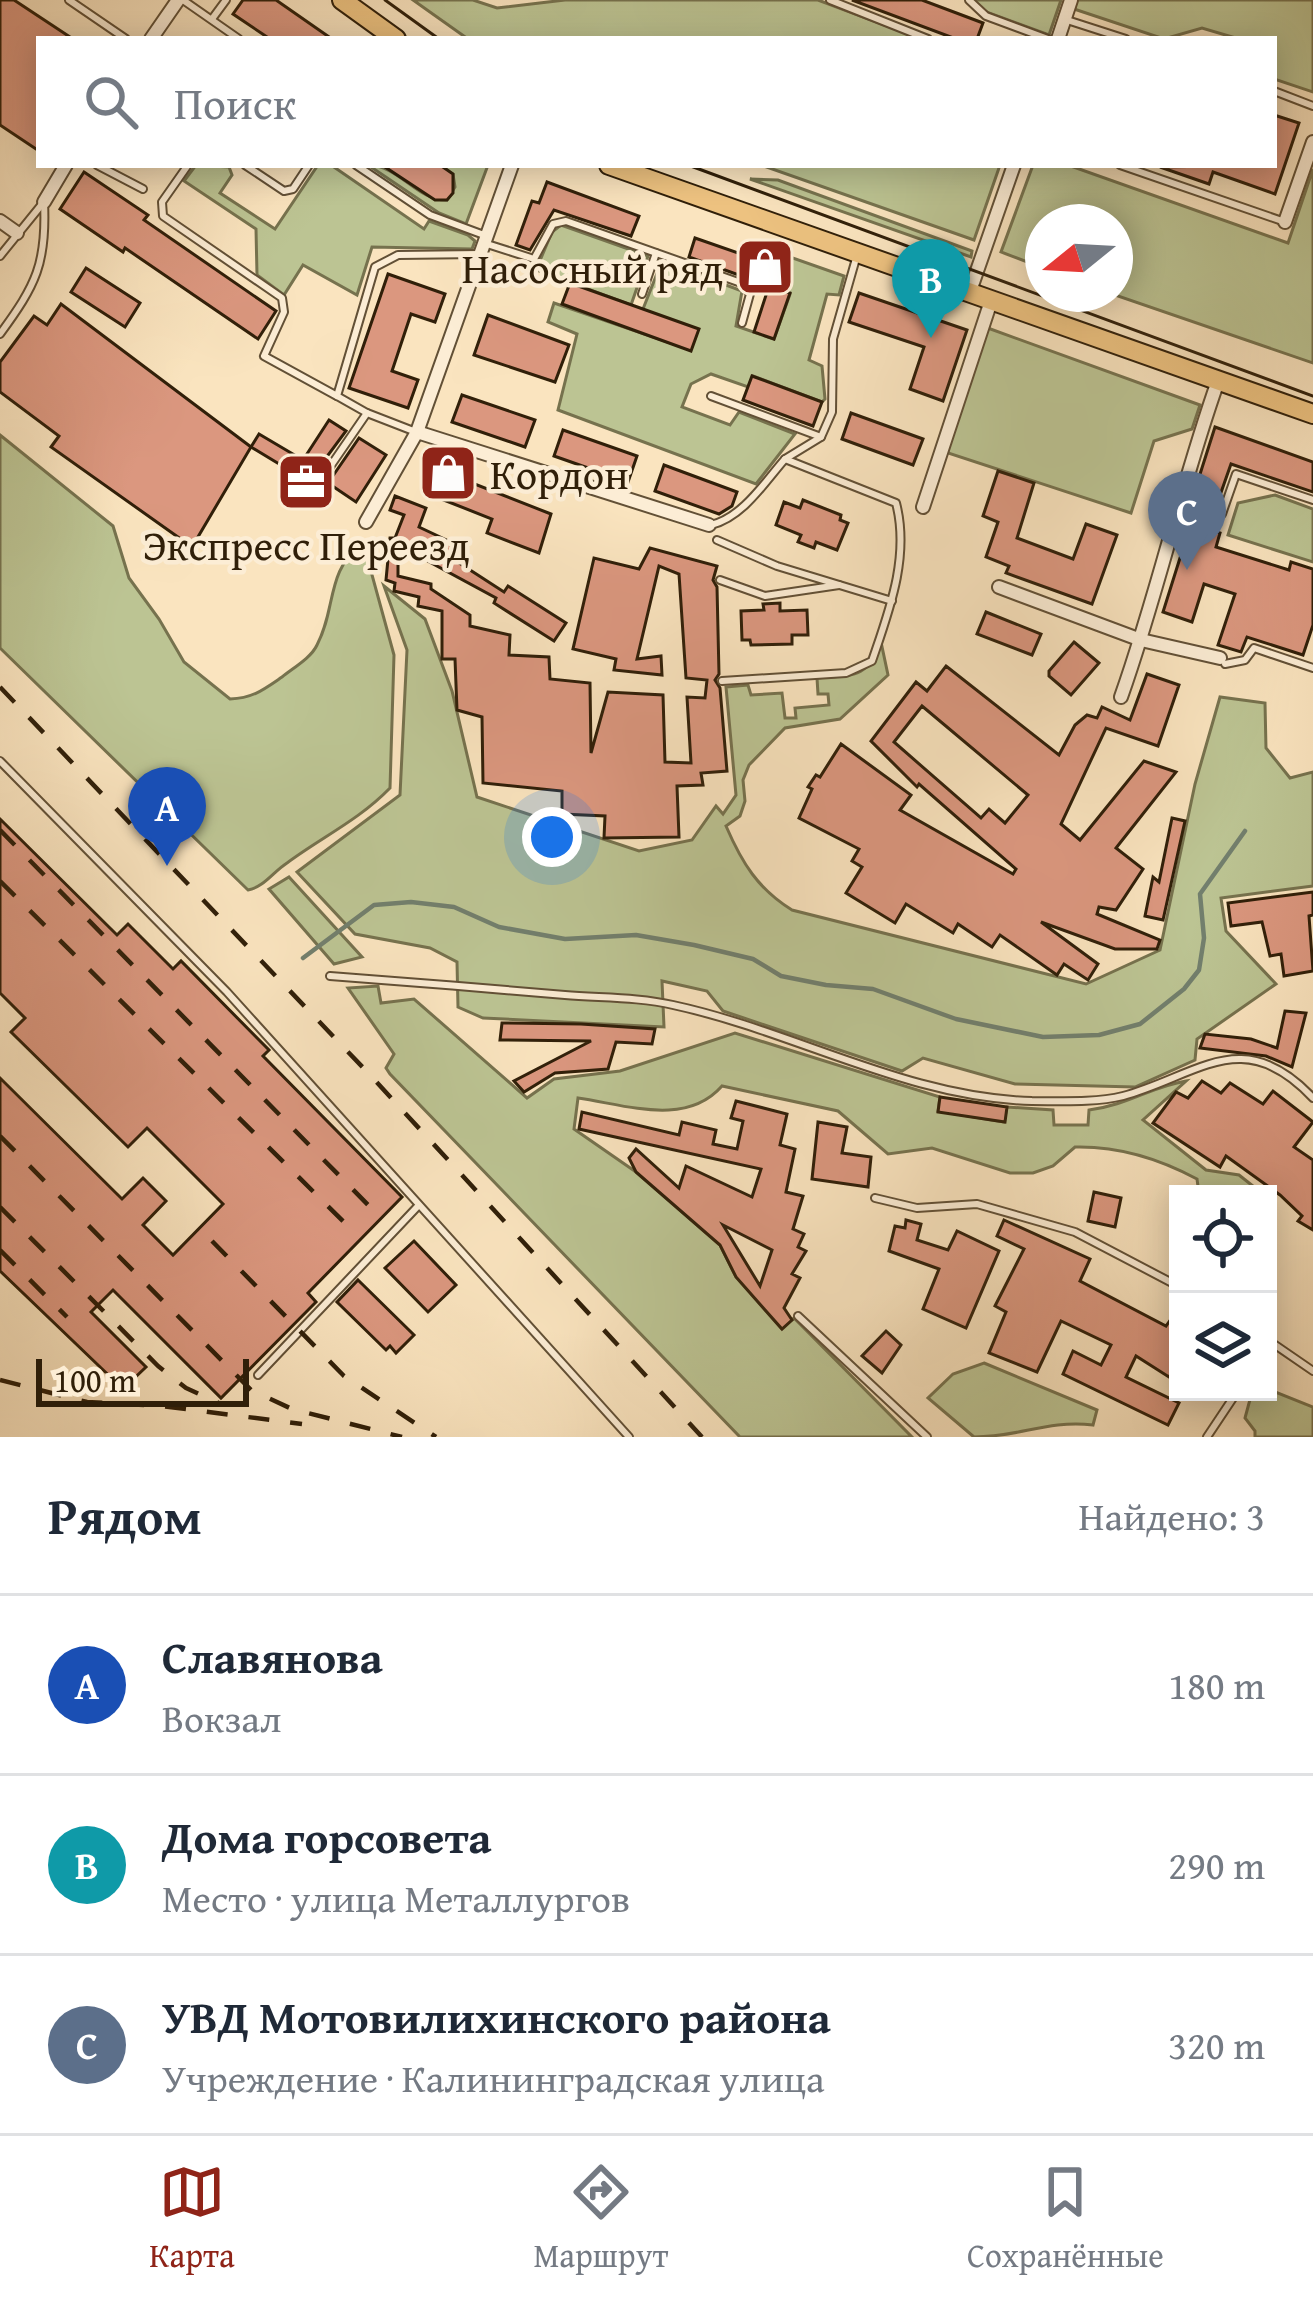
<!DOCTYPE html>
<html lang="ru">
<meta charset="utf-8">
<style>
:root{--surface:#fff;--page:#f2f2f3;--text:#1f2937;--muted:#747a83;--line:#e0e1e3;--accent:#8f2418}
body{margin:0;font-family:"Gentium Book Plus",serif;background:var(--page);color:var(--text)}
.controls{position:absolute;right:36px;bottom:36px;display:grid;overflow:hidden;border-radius:0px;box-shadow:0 6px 30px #0003}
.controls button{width:108px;height:108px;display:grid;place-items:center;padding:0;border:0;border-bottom:3px solid var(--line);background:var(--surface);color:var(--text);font:60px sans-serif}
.compass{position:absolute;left:1025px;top:204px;width:108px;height:108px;border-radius:50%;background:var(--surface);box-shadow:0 6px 30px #0003;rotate:252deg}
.scale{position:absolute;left:36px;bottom:30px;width:213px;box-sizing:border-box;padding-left:12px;border:6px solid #301f09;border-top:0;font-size:33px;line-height:42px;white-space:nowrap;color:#301f09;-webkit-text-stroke:9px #fcedd5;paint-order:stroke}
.you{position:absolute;left:552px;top:837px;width:42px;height:42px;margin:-30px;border:9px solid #fff;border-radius:50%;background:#1a73e8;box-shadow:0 0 0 18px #1a73e833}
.badge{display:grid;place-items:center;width:78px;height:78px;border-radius:50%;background:var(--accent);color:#fff;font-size:39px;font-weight:700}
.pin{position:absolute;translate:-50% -99px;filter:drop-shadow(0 3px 6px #0008)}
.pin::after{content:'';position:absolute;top:63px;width:42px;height:36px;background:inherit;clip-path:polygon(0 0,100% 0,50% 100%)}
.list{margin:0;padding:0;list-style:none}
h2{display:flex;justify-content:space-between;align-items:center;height:156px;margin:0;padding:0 48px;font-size:51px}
h2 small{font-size:39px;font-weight:400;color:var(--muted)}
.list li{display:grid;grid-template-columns:78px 1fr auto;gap:36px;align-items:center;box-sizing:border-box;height:180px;padding:0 48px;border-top:3px solid var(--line)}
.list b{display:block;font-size:45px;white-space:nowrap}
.list p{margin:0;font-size:39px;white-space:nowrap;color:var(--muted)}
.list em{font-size:39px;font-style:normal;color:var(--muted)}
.icon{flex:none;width:66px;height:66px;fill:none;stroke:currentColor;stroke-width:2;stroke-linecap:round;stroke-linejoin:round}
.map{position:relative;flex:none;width:1313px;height:1437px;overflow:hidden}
.search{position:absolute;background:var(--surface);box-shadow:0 6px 30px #0003;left:36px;right:36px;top:36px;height:132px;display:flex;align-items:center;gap:30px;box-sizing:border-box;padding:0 42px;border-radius:0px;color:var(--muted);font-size:45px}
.sheet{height:696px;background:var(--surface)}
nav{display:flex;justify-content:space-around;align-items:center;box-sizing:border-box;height:168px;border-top:3px solid var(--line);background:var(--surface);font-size:33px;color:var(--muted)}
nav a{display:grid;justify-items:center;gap:6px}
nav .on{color:var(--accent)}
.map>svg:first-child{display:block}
.green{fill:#bcc493;stroke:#76724e;stroke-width:3}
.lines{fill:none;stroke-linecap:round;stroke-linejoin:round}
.stream{stroke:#727f6d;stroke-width:4.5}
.building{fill:#db977f;stroke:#301f09;stroke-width:3;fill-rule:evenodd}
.lane-casing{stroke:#625036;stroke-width:10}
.street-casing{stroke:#625036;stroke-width:16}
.primary-casing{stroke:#301f09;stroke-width:22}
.lane{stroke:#fcedd5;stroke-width:6}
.street{stroke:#fcedd5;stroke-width:12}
.primary{stroke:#edc280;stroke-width:18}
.tram{stroke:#301f09;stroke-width:3}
.rail{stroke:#301f09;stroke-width:4.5;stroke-dasharray:21 21;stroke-linecap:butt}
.labels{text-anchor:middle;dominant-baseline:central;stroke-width:9;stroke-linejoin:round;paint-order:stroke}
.poi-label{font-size:42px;fill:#301f09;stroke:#fcedd5;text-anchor:end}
</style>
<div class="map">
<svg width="1313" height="1437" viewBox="0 0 1313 1437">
<rect width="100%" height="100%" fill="#fae4bf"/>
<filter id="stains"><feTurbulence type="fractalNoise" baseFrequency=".00167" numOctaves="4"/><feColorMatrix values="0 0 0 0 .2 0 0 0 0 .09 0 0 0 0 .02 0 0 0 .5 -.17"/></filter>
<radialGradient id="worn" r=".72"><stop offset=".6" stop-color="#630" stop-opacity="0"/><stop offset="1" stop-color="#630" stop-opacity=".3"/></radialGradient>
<g class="green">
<polygon points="413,0 473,0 497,8 565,0 818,0 922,39 468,39"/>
<polygon points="974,0 1061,0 1049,35 978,9"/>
<polygon points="1077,0 1313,0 1313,92 1274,79 1274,39 1239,39 1202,28 1164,39 1074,9"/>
<polygon points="196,165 229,167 232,175 220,193 275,229 318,165 331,165 424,229 429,221 468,235 475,241 472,249 372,247 357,295 303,265 284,295 257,275 256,229 184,181"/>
<path d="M368 165C399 165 417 201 447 200L455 187 453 174 440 165H488L466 224 439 213Z"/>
<polygon points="761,165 1000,165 974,240"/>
<polygon points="1033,165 1068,165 1288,243 1313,169 1313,363 1112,294 1115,222 1043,222 1043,268 1001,252"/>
<polygon points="750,179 778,180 972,251 971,257"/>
<polygon points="561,225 648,256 631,305 536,270 552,232"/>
<polygon points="770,250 844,276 839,295 827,294 809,360 822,366 825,399 822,402 753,376 748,387 711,374 691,384 682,407 730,425 739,412 795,434 756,484 558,410 577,334 548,322 554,303 691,350 643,309 662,261 742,291 736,326 774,339 790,294 780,290 788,265 767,258"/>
<polygon points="985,327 1200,405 1192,429 1154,441 1131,513 948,453 948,440"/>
<path d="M0 435 113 526 129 578 159 619 184 662 230 699C253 698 263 690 282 677 293 668 311 658 317 645 337 607 325 572 363 542L394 655 390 788C359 820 322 837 287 863 273 872 264 887 248 890L0 648Z"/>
<polygon points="1275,495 1313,509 1313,562 1228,535 1238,503"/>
<path d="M384 586 425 619 452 691 477 797 639 851 692 840 716 806 723 814 736 795 726 687 748 685 751 695 782 693 785 718H796L795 708 829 705 828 694H818L817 678C852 675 868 679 881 642L888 675 840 719 785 728 749 765 743 780 745 801 740 816 726 826C742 863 758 889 792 910L1086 984 1160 950 1195 784 1220 697 1265 703 1266 748 1290 778 1313 772V886L1221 898 1226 931 1276 984 1197 1039 1195 1060 1135 1087 1015 1084 923 1058 902 1071 723 1011 707 991 662 981 664 1027 483 1018 458 1007 457 962 430 948 355 934 297 872 400 795 407 650Z"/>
<polygon points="289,877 362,957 334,964 269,889"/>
<path d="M378 986 381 1003 414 999 527 1098 554 1079 620 1071 735 1033 940 1097 938 1111 1004 1122 1007 1107 1053 1110 1054 1125H1088L1089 1110C1128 1105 1150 1087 1186 1081L1143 1120 1206 1170 1239 1175 1263 1194H1199L1197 1179C1158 1158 1119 1146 1075 1147L1053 1166 1033 1173H1010L932 1148 888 1154 838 1111 722 1086C686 1127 627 1105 578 1098L574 1129 636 1172 720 1245 736 1277 781 1328 794 1318 912 1437H740L390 1074 386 1068 394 1054 348 988Z"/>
<path d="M984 1363 1097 1410 1093 1425C1046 1420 1020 1437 974 1437L928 1398 953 1374Z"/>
<polygon points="1268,1389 1313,1407 1313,1437 1255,1437 1255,1431 1245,1418 1252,1392"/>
</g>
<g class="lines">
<polyline class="stream" points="303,958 374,905 411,902 454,907 499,927 565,939 636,935 694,945 753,959 781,976 826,985 873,989 956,1019 1043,1037 1099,1035 1140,1024 1184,989 1199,970 1204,938 1200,894 1245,831"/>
</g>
<g class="building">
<polygon points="0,0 14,0 73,39 39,39 39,151 0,125"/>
<polygon points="243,0 276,0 332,39 270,39 233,14"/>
<polygon points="852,0 922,0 983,23 977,39 956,39"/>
<polygon points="1274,115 1299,123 1275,194 1213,172 1209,184 1160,167 1274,165"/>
<polygon points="382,165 440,165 453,174 453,193 447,200 435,200"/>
<polygon points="84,172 148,215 144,220 276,311 258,339 125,248 123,252 60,209"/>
<polygon points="547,182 639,216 631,236 554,210 530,250 516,245 532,201 539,203"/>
<polygon points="695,238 787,270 780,290 790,293 774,339 754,332 769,286 689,257"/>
<polygon points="86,268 140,303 125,327 71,292"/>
<polygon points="388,274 445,294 435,322 411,314 392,371 418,380 408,408 349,388"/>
<polygon points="570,283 699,329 691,351 562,304"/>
<polygon points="859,293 967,330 943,401 910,389 924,347 849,322"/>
<polygon points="61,304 251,447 192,547 51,447 59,436 0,392 0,362 34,316 47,325"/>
<polygon points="488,315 569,345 555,382 474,355"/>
<polygon points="752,376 822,402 813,426 743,400"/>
<polygon points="462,395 535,420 525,447 452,422"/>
<polygon points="851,413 923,439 913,465 842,439"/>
<polygon points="329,420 346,431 303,489 290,480 294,473 251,447 259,434 303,460"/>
<polygon points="1215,427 1313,462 1313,492 1231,464 1218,501 1194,493"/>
<polygon points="563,430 637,456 628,482 554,456"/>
<polygon points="359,438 386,455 356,502 328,483"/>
<polygon points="664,465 737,492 732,506 719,514 655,491"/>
<polygon points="439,470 551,514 539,553 487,533 492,519 431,495"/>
<polygon points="998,471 1034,483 1017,538 1073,559 1086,524 1117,535 1092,604 1006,573 1009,566 986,557 998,522 983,516"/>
<polygon points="395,496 426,508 419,527 455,544 447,555 504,592 508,586 566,623 554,641 494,603 496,598 398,545 398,576 431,584 431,589 470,615 470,626 510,635 509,655 549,657 550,679 590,683 591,753 608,692 663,695 665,762 691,763 687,697 705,698 707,680 686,678 679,574 659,566 637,659 661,656 662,675 614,670 616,659 573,649 594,558 639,569 650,548 717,566 713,580 717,587 719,674 715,680 720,688 727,771 701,773 703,785 677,786 679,837 604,838 605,816 562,814 562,791 483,783 482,717 457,710 455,659 442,659 442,611 418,606 419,597 394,591 395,583 386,580 390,538 395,538 404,515 390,510"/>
<polygon points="803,500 841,515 840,520 848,523 837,550 816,542 814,548 798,542 801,535 776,525 784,502 800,508"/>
<polygon points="1191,523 1220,533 1216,547 1289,570 1291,562 1313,569 1313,625 1303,655 1247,637 1241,652 1218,645 1235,594 1204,584 1192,622 1163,612"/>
<polygon points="780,603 780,611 807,610 808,635 792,635 792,644 751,645 750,640 742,640 741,611 764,610 763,604"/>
<polygon points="986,612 1041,634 1032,655 977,634"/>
<polygon points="1074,642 1099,663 1071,695 1049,676 1049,671"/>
<path d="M946 666 1059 755 1075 725 1087 715 1097 718 1102 707 1130 720 1147 674 1179 685 1158 746 1106 728 1061 824 1080 840 1144 761 1176 772 1116 848 1143 869 1116 910 1099 907 1097 914 1160 940 1157 949H1115L1041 922 1098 964 1088 980 1064 964 1057 975 1000 935 992 947 958 924 953 933 906 904 895 923 846 893 862 867 852 861 859 849 799 818 812 789 808 787 816 775 820 777 841 744 911 795 900 810 1013 874 1016 869 919 784 917 787 871 741 916 682 927 691ZM922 706 1028 795 1005 823 989 809 981 818 894 742Z"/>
<polygon points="1172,818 1185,821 1163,920 1145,916 1153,877 1159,882"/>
<polygon points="0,819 117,935 128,924 173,969 181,961 269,1050 263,1056 402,1197 308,1293 316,1302 221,1398 113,1290 91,1312 146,1367 123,1389 0,1271 0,1078 122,1199 143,1178 166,1201 143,1225 173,1255 223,1204 147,1128 128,1147 11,1032 25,1018 0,993"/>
<polygon points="1313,892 1313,915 1309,916 1313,971 1284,976 1281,954 1270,956 1262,922 1231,926 1228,903"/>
<polygon points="1285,1011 1306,1013 1292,1067 1266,1056 1200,1048 1205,1034 1251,1039 1277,1048"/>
<polygon points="502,1023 581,1024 655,1029 652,1044 616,1042 608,1069 555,1073 524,1092 514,1081 591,1041 500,1040"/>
<polygon points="1202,1081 1221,1093 1230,1083 1263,1104 1273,1091 1313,1122 1294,1147 1313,1160 1313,1230 1298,1221 1302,1216 1280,1195 1226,1156 1220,1167 1153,1123 1176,1092 1188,1098"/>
<polygon points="940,1097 1007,1107 1005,1122 938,1112"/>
<path d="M736 1101 787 1114 780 1145 795 1149 786 1192 803 1196 793 1229 804 1234 798 1247 806 1251 792 1274 800 1278 784 1308 792 1320 782 1329 736 1277 720 1245 636 1172 629 1158 636 1149 679 1188 686 1166 752 1197 761 1169 579 1129 582 1112 679 1135 682 1122 716 1130 713 1144 737 1149 743 1121 731 1118ZM723 1225 772 1250 760 1286Z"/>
<polygon points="818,1122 847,1127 842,1153 871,1157 868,1187 812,1179"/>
<polygon points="1094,1192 1121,1198 1115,1227 1088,1221"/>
<polygon points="906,1220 921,1224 917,1240 948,1250 957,1231 999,1251 966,1328 923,1309 939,1269 889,1251 895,1226 905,1228"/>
<polygon points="1004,1220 1090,1259 1080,1281 1166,1326 1171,1319 1178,1324 1178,1363 1169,1377 1136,1356 1126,1377 1179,1403 1168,1425 1063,1374 1073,1351 1101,1365 1111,1345 1061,1321 1037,1372 989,1353 1006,1312 995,1306 1024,1249 997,1236"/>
<polygon points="414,1241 456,1285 428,1312 385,1268"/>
<polygon points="358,1280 414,1335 396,1353 390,1346 386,1350 337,1302"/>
<polygon points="886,1331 901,1345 882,1373 862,1356"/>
</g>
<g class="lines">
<defs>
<g id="lane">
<polyline points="69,0 126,39"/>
<polyline points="183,0 239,39"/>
<polyline points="830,0 928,39"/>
<polyline points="969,0 986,16 1048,39"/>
<polyline points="212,19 226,0"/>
<polyline points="1067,20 1126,39"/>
<polyline points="1274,91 1313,106"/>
<polyline points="97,165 143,189"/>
<polyline points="188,165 162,202 163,216 282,298 284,312 264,356 337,396"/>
<polyline points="245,165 284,191 293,189 309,165"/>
<polyline points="356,165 430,215 484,235"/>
<polyline points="1120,165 1285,222"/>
<polyline points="487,244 534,259 553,224 566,221 741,283 750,294 742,323"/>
<polyline points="0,256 43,203"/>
<polyline points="642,294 656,253"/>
<path d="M0 334C36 285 47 263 44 202"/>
<polyline points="711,396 821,437"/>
<polyline points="367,413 337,396 375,267 398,255 480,254"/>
<polyline points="785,459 821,437 832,412 833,339 857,255"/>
<polyline points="314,490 367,413 416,432"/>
<polyline points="1183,500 1222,514 1236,474 1313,500"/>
<path d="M711 525C743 517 764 483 785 459L896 503C910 557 889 611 872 661L846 673 722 681"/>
<polyline points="717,540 777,566 892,601"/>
<polyline points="720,580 765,596 839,585"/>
<polyline points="1225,664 1245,660 1254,648 1313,668"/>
<polyline points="0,761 227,992 629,1437"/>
<path d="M330 976C408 982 487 988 565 995 601 998 639 997 673 1005 794 1031 907 1098 1032 1101 1061 1101 1095 1103 1123 1096 1197 1076 1243 1023 1313 1098"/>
<polyline points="875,1198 917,1208 977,1204 1075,1232 1178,1286"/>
<polyline points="798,1316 927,1437"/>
<polyline points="1268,1340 1313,1371"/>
<polyline points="258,1375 418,1206"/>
<polyline points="1207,1437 1237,1392"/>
</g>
<g id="street">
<polyline points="151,39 178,0"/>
<polyline points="1058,39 1071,0"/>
<polyline points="44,202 66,165"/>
<polyline points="0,221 17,233"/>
<polyline points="1285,222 1313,142"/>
<polyline points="970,291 1014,165"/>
<polyline points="417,432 709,525"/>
<polyline points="923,507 992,298"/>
<polyline points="366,522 417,432 512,165"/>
<polyline points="999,587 1141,640 1220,658"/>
<path d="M1121 697C1158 593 1181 485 1218 381"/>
</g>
<g id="primary">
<polyline points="342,0 396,39"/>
<polyline points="609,165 1313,414"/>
</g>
</defs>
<use href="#lane" class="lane-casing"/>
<use href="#street" class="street-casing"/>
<use href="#primary" class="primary-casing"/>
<use href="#lane" class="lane"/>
<use href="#street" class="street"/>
<use href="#primary" class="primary"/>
<g class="tram">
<polyline points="385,0 439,39"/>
<polyline points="688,165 1313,396"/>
</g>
<g class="rail">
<polyline points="0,687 372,1077 702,1437"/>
<polyline points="0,830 373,1210"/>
<polyline points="0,881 352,1230"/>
<polyline points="0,1136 251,1390 292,1409 402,1437"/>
<polyline points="0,1207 158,1366 186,1388 223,1405"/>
<polyline points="212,1241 344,1376 436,1437"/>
<polyline points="0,1250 67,1317"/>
<polyline points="0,1380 87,1402 162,1406 302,1424"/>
</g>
</g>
<defs>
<symbol id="shop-square" viewBox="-11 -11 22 22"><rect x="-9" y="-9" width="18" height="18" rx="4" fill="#8f2418" stroke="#fcedd5"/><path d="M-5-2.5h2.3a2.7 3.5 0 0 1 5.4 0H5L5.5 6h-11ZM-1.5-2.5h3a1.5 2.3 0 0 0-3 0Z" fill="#fff"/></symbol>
<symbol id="office-square" viewBox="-11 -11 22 22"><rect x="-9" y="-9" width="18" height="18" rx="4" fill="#8f2418" stroke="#fcedd5"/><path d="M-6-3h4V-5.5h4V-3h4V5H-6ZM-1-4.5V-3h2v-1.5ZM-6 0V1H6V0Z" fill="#fff"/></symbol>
</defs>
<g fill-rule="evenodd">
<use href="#shop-square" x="732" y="234" width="66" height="66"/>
<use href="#shop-square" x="415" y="440" width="66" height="66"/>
<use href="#office-square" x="273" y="449" width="66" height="66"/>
</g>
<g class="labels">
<g class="poi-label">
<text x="723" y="267">Насосный ряд</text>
<text x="490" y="473" text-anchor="start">Кордон</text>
<text x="306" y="544" text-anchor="middle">Экспресс Переезд</text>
</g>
</g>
<rect width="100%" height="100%" filter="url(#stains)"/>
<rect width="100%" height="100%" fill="url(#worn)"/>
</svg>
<div class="controls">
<button><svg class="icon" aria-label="locate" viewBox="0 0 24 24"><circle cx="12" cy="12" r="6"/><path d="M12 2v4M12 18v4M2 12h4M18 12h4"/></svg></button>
<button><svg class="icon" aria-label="layers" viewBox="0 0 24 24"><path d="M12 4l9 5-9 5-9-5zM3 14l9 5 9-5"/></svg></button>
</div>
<svg class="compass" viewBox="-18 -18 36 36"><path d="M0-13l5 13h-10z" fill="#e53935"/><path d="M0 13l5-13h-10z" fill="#747a83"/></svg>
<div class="scale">100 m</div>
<div class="you"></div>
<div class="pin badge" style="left:167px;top:866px;background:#1a4fb4">A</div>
<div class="pin badge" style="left:931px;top:338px;background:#0f9aa8">B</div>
<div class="pin badge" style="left:1187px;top:570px;background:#5c6f8a">C</div>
<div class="search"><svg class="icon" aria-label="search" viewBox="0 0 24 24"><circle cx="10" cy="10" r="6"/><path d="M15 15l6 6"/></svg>Поиск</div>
</div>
<section class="sheet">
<h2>Рядом<small>Найдено: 3</small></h2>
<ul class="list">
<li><span class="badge" style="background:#1a4fb4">A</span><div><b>Славянова</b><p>Вокзал</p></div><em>180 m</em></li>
<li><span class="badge" style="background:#0f9aa8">B</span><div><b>Дома горсовета</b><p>Место · улица Металлургов</p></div><em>290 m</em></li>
<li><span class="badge" style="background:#5c6f8a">C</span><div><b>УВД Мотовилихинского района</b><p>Учреждение · Калининградская улица</p></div><em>320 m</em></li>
</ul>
</section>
<nav>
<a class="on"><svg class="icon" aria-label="map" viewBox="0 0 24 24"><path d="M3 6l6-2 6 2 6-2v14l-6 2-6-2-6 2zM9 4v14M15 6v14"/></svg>Карта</a>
<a><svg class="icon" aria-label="directions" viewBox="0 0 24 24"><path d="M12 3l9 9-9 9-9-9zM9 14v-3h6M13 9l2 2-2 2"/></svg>Маршрут</a>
<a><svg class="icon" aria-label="saved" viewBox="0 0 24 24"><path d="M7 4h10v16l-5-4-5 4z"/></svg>Сохранённые</a>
</nav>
